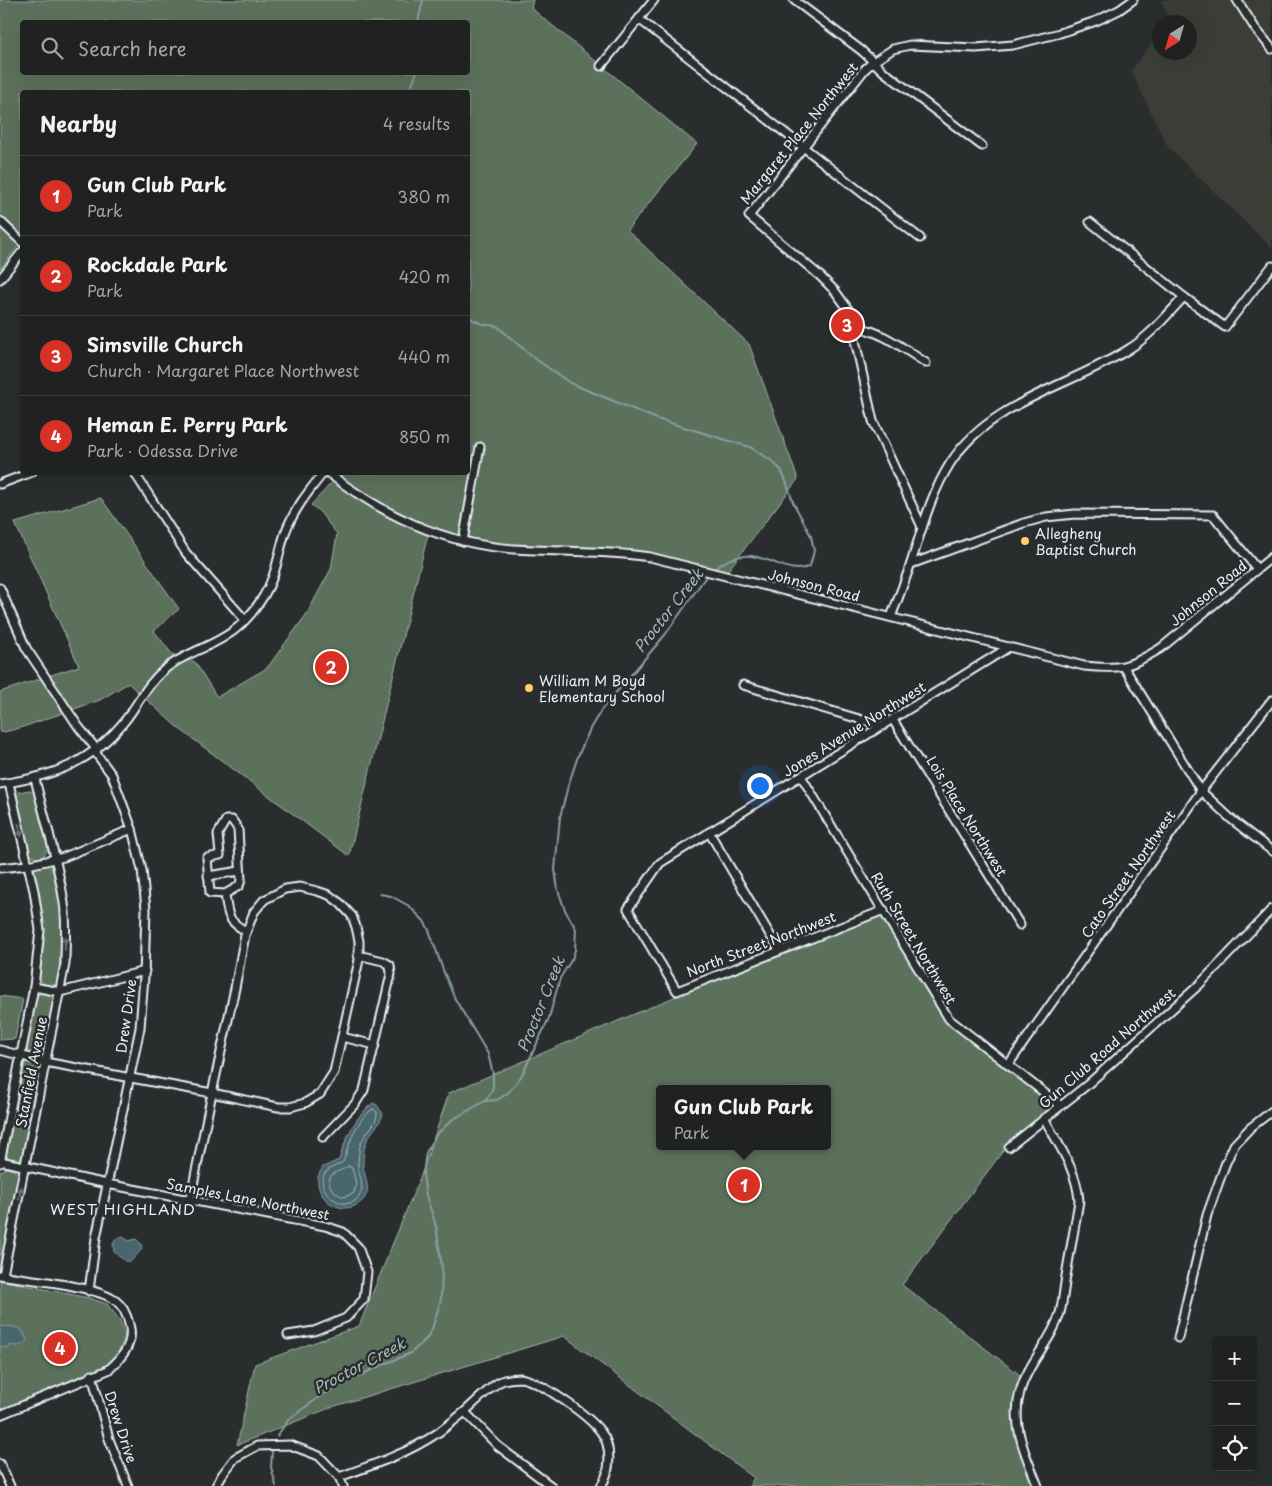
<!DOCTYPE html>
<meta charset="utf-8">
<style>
:root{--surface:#202222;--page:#2d2f2f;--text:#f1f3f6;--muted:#a2a4a5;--line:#3d3f40;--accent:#d93025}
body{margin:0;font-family:"Playpen Sans",sans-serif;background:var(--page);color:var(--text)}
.controls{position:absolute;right:15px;bottom:15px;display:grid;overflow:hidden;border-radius:5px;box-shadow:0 5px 20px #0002}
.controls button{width:45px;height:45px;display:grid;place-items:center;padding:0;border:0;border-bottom:1px solid var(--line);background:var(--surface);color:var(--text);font:25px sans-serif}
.compass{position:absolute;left:1152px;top:15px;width:45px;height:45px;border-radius:50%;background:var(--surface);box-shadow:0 5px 20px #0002;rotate:217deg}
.you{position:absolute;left:759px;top:785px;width:18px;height:18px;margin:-12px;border:4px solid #fff;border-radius:50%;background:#1a73e8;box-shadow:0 0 0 8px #1a73e833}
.badge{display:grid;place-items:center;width:32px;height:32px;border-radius:50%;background:var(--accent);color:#fff;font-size:16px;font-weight:700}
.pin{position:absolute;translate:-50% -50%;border:2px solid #fff;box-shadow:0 1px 5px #0006}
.popup{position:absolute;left:656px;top:1085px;width:175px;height:65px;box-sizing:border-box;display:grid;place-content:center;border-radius:5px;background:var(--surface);filter:drop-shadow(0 1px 4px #0005);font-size:16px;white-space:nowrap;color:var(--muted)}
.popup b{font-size:19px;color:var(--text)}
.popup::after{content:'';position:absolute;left:50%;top:100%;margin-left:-10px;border:10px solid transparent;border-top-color:var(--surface)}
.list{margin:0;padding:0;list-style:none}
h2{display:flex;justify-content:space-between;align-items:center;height:65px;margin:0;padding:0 20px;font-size:21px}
h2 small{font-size:16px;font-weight:400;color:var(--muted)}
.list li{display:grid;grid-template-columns:32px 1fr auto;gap:15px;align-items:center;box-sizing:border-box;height:80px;padding:0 20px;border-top:1px solid var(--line)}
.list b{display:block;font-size:19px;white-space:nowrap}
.list p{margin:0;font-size:16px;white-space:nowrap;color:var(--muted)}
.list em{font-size:16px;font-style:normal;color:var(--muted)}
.icon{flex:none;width:28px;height:28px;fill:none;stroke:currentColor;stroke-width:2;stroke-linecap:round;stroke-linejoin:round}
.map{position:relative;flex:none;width:1272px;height:1486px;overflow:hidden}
.search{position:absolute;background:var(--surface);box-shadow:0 5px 20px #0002;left:20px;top:20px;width:450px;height:55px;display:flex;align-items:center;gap:12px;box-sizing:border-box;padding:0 18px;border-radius:5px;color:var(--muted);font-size:19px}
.panel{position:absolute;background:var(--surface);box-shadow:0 5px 20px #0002;left:20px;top:90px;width:450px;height:385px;border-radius:5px}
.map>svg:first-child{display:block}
.built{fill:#3d3c38}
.green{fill:#5b715c;stroke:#a2b1aa;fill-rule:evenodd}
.water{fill:#49666c;stroke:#899ea4}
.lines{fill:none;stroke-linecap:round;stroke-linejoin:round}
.shore{stroke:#a8b9c0;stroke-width:1}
.stream{stroke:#899ea4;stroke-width:2}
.minor-casing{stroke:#e8f1f8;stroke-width:11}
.minor{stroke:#2a2d2e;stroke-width:7}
.oneway{fill:#6c7275}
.poi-dot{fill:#ffd166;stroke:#2a2d2e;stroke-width:2}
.labels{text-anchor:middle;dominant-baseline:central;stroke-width:5;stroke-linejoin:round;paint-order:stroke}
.street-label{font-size:14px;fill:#e8f1f8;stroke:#2a2d2e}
.poi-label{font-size:14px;fill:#e8f1f8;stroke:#2a2d2e;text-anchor:start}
.water-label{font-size:15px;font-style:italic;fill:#a8b9c0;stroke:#2a2d2e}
.neighbourhood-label{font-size:15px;letter-spacing:1px;fill:#e8f1f8;stroke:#2a2d2e}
</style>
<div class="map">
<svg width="1272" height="1486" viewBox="0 0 1272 1486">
<rect width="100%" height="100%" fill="#2a2d2e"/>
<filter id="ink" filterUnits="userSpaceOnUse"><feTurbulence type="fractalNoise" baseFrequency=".02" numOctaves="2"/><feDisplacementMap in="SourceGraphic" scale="10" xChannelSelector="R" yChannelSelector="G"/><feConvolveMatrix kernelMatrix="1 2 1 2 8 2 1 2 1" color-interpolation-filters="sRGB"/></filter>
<g filter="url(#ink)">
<polygon class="built" points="1161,0 1272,0 1272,248 1168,147 1131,71 1159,33 1160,52 1190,52 1190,22 1167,22 1169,20"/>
<g class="green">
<path d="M0 0H533L531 8 697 144 627 230 749 344 798 479 726 573 644 554 532 551 457 539 429 530 349 856 177 727 128 683 100 700 20 728 0 733V692L79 666 15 523 101 498 179 609 154 631 172 654 195 662 217 697 267 668 306 615 331 569 337 534 319 511 311 505 335 479 329 473 468 472V92H22V241L0 269ZM22 22H468V72H22Z"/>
<path d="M29 790 34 793 36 797 48 848 44 856C37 859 32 858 28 851L16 798 19 792Z"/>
<path d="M40 865H48C66 878 61 959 58 981 55 987 50 986 43 984L39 977C44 951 43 925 39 899 37 890 34 881 34 872L35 868Z"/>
<path d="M883 908 951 1019 1061 1103 1006 1147 902 1285 1024 1378 1017 1427 1041 1486H749L754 1478 564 1336 332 1407 237 1445 255 1364 359 1326 423 1170 449 1093ZM660 1089H828V1146H660Z"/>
<path d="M44 993 51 996 55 1001 45 1048C41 1055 35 1055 28 1052L25 1045 35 999 39 994Z"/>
<polygon points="0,996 23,999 15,1039 0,1040"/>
<polygon points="26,1062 31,1062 40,1067 40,1072 24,1155 21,1159 12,1160 5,1155 21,1066"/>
<polygon points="6,1168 16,1171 19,1176 3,1259 0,1266 0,1172"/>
<polygon points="0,1280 89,1298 107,1304 120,1320 125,1336 115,1361 0,1410"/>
</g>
<g class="water">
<path d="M373 1103 377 1105 383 1114C380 1125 372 1130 367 1140 364 1146 363 1156 363 1163 363 1175 373 1189 363 1200 345 1219 315 1201 318 1177 319 1174 321 1170 323 1167L339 1160C346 1138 354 1117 373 1103Z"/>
<polygon points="123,1237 129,1241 136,1239 141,1244 142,1249 131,1261 125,1261 114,1252 113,1244 117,1238"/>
<path d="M0 1326 15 1327 22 1330 27 1340C23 1346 17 1347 10 1345L9 1348 0 1347Z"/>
</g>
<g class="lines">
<g class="shore">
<path d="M373 1109 377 1112C378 1125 363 1133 360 1146 359 1152 358 1159 358 1165 358 1174 364 1183 361 1192 351 1220 310 1190 326 1172 330 1167 338 1166 343 1162 350 1144 355 1120 373 1109Z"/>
<path d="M348 1166 352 1168 356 1184 354 1193 344 1197C337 1195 324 1185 331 1176 334 1172 344 1170 348 1166Z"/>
</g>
<g class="stream">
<polyline points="418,22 423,0"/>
<polyline points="409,92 417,72"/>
<path d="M468 317 482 324 497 326 534 358 570 383 657 419 750 447 772 461 781 470 786 481 793 502 811 536 814 551 810 566C782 581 755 533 713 570"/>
<polyline points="380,894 391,896 409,906 424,921 429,930 443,970 455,999 488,1054 493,1074 493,1085 492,1091 485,1101"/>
<polyline points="277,1436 289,1419 322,1395 373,1369 411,1353 427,1338 432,1329 441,1299 442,1268 436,1226 426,1195 423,1174 426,1153 436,1135 452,1120 485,1101 497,1100 509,1092 522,1075 549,1018 560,978 572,959 575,950 576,929 565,910 558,890 555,869 560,817 568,786 578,756 591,727 602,709 665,635 707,575"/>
<polyline points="272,1452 271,1467 276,1486"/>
</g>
<defs>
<g id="minor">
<polyline points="794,0 862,51 883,71 982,146"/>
<polyline points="1237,0 1255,28 1272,49"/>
<polyline points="639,19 920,238"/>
<polyline points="601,66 654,0"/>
<polyline points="0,221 22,242"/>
<polyline points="1090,222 1184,297 1225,327 1272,266"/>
<polyline points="0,279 22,252"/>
<path d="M852 326C880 330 903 348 926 363"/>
<polyline points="134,472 186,553 245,620"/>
<path d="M327 472C383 515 443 544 514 549 560 552 605 550 650 557L1084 666C1121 670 1130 667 1161 648L1272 557"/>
<polyline points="0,484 32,472"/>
<polyline points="922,527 873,421 848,309 835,291 820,276 749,216 865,69 873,62 893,49 910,45 976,48 1013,45 1060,33 1096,21 1119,10 1133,0"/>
<polyline points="463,541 480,447"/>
<polyline points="911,564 1024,523 1046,517 1075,514 1213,515 1257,569"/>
<polyline points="0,588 26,648 78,726 97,750"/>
<path d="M891 617C898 599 905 581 911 563 922 529 931 493 951 462 991 401 1071 386 1129 349 1150 336 1167 315 1184 297"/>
<polyline points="1124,667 1201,791 1231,819 1272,851"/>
<polyline points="743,685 883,726"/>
<polyline points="893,720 1020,925"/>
<polyline points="801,776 949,1019 1060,1105"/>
<path d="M0 784C55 776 92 763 127 718 139 702 148 683 164 670 181 655 205 649 224 637 240 628 253 613 263 597 276 577 278 555 285 533 294 509 309 491 324 472"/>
<polyline points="709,832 779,950"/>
<polyline points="0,868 28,865 64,857 132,829"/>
<polyline points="208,876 240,871"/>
<path d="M225 894 210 893 207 858 220 855 218 834 226 820H232L238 829 241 880 239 886 225 894C228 915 227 921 246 931"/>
<polyline points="884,910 677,991 628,909 660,863 1009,647"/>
<polyline points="34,987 60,992 145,971"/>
<polyline points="342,1037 375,1045"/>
<polyline points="0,1050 45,1062 212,1093 278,1107 290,1107 305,1103 320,1094 334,1072 359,960 359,941 356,927 352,916 340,903 329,895 317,891 300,887 285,889 264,900 254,912 245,935 235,988 212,1093 190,1200"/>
<polyline points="1008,1065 1201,791 1272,700"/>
<polyline points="323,1137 355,1104 364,1090 391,974 390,965 383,961 358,955"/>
<polyline points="1009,1147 1087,1085 1199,985 1272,909"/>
<polyline points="0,1161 107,1184 325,1226 343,1232 358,1247 367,1272 364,1299 346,1318 314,1331 288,1335"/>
<polyline points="0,1163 34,987 40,930 34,891 9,783"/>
<path d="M0 1275C28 1280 95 1285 116 1301 124 1307 127 1315 129 1324 135 1343 122 1358 108 1370L0 1415"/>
<path d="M3 1275 65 964C65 944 67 923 64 903 58 861 45 820 35 779"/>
<polyline points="89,1291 96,1238 140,1028 144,977 146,909 142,870 132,829 112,775 95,752"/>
<polyline points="1178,1338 1207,1215 1225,1165 1234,1145 1250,1128 1272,1111"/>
<polyline points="92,1375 109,1439 128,1486"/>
<polyline points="465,1412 498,1446 551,1486"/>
<polyline points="0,1464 10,1486"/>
<polyline points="216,1486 222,1475 235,1458 257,1446 290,1445 319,1456 339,1477"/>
<path d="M343 1486 339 1477C373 1465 409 1453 439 1432 447 1426 455 1420 463 1413 473 1405 493 1383 504 1380 509 1379 515 1378 520 1378 539 1380 589 1416 601 1432 612 1446 611 1472 601 1486"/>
<path d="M1038 1486C1022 1446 1005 1412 1029 1370 1039 1351 1054 1334 1060 1313 1063 1301 1064 1288 1066 1276 1070 1251 1075 1226 1079 1201 1077 1170 1058 1144 1044 1118"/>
</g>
</defs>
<use href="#minor" class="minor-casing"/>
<use href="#minor" class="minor"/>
</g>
<defs><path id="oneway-solid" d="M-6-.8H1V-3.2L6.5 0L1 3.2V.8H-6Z" transform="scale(1.25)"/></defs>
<g class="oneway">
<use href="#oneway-solid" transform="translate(20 830) rotate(77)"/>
<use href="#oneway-solid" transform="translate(65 943) rotate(-89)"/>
<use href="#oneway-solid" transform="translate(20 1193) rotate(-78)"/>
</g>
</g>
<g class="poi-dot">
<circle cx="1025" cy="541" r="5"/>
<circle cx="529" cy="688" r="5"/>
</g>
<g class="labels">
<g class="street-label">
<text transform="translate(799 133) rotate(-51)">Margaret Place Northwest</text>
<text transform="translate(814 585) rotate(14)">Johnson Road</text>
<text transform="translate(1208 593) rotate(-39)">Johnson Road</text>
<text transform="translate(854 729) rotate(-32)">Jones Avenue Northwest</text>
<text transform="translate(967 816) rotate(58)">Lois Place Northwest</text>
<text transform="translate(1128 874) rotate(-55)">Cato Street Northwest</text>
<text transform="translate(914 938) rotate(59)">Ruth Street Northwest</text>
<text transform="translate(761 944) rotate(-21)">North Street Northwest</text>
<text transform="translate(126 1016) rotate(-82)">Drew Drive</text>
<text transform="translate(1107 1048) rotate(-41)">Gun Club Road Northwest</text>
<text transform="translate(31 1072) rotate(-79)">Stanfield Avenue</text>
<text transform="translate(248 1199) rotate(11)">Samples Lane Northwest</text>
<text transform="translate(121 1427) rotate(72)">Drew Drive</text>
</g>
<g class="poi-label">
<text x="1035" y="533">Allegheny<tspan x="1035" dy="16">Baptist Church</tspan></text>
<text x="539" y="680">William M Boyd<tspan x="539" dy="16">Elementary School</tspan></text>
</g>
<g class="water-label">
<text transform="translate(668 610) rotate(-52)">Proctor Creek</text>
<text transform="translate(540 1004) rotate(-68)">Proctor Creek</text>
<text transform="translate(359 1365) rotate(-28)">Proctor Creek</text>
</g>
<g class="neighbourhood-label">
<text x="123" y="1208">WEST HIGHLAND</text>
</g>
</g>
</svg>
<div class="controls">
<button>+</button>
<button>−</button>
<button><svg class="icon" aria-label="locate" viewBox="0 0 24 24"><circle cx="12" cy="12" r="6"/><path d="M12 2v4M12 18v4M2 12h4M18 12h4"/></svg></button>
</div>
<svg class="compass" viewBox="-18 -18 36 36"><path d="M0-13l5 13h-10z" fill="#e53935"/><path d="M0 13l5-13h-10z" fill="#a2a4a5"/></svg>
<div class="you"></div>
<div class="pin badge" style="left:744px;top:1185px">1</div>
<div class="popup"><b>Gun Club Park</b>Park</div>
<div class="pin badge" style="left:331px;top:667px">2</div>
<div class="pin badge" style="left:847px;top:325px">3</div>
<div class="pin badge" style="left:60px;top:1348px">4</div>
<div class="search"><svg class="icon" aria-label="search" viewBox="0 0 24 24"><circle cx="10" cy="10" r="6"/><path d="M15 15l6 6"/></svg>Search here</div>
<section class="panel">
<h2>Nearby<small>4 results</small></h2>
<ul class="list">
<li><span class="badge">1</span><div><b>Gun Club Park</b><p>Park</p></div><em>380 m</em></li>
<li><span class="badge">2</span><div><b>Rockdale Park</b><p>Park</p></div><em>420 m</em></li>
<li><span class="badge">3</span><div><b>Simsville Church</b><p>Church · Margaret Place Northwest</p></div><em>440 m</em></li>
<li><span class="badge">4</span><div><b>Heman E. Perry Park</b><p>Park · Odessa Drive</p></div><em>850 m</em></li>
</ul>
</section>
</div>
